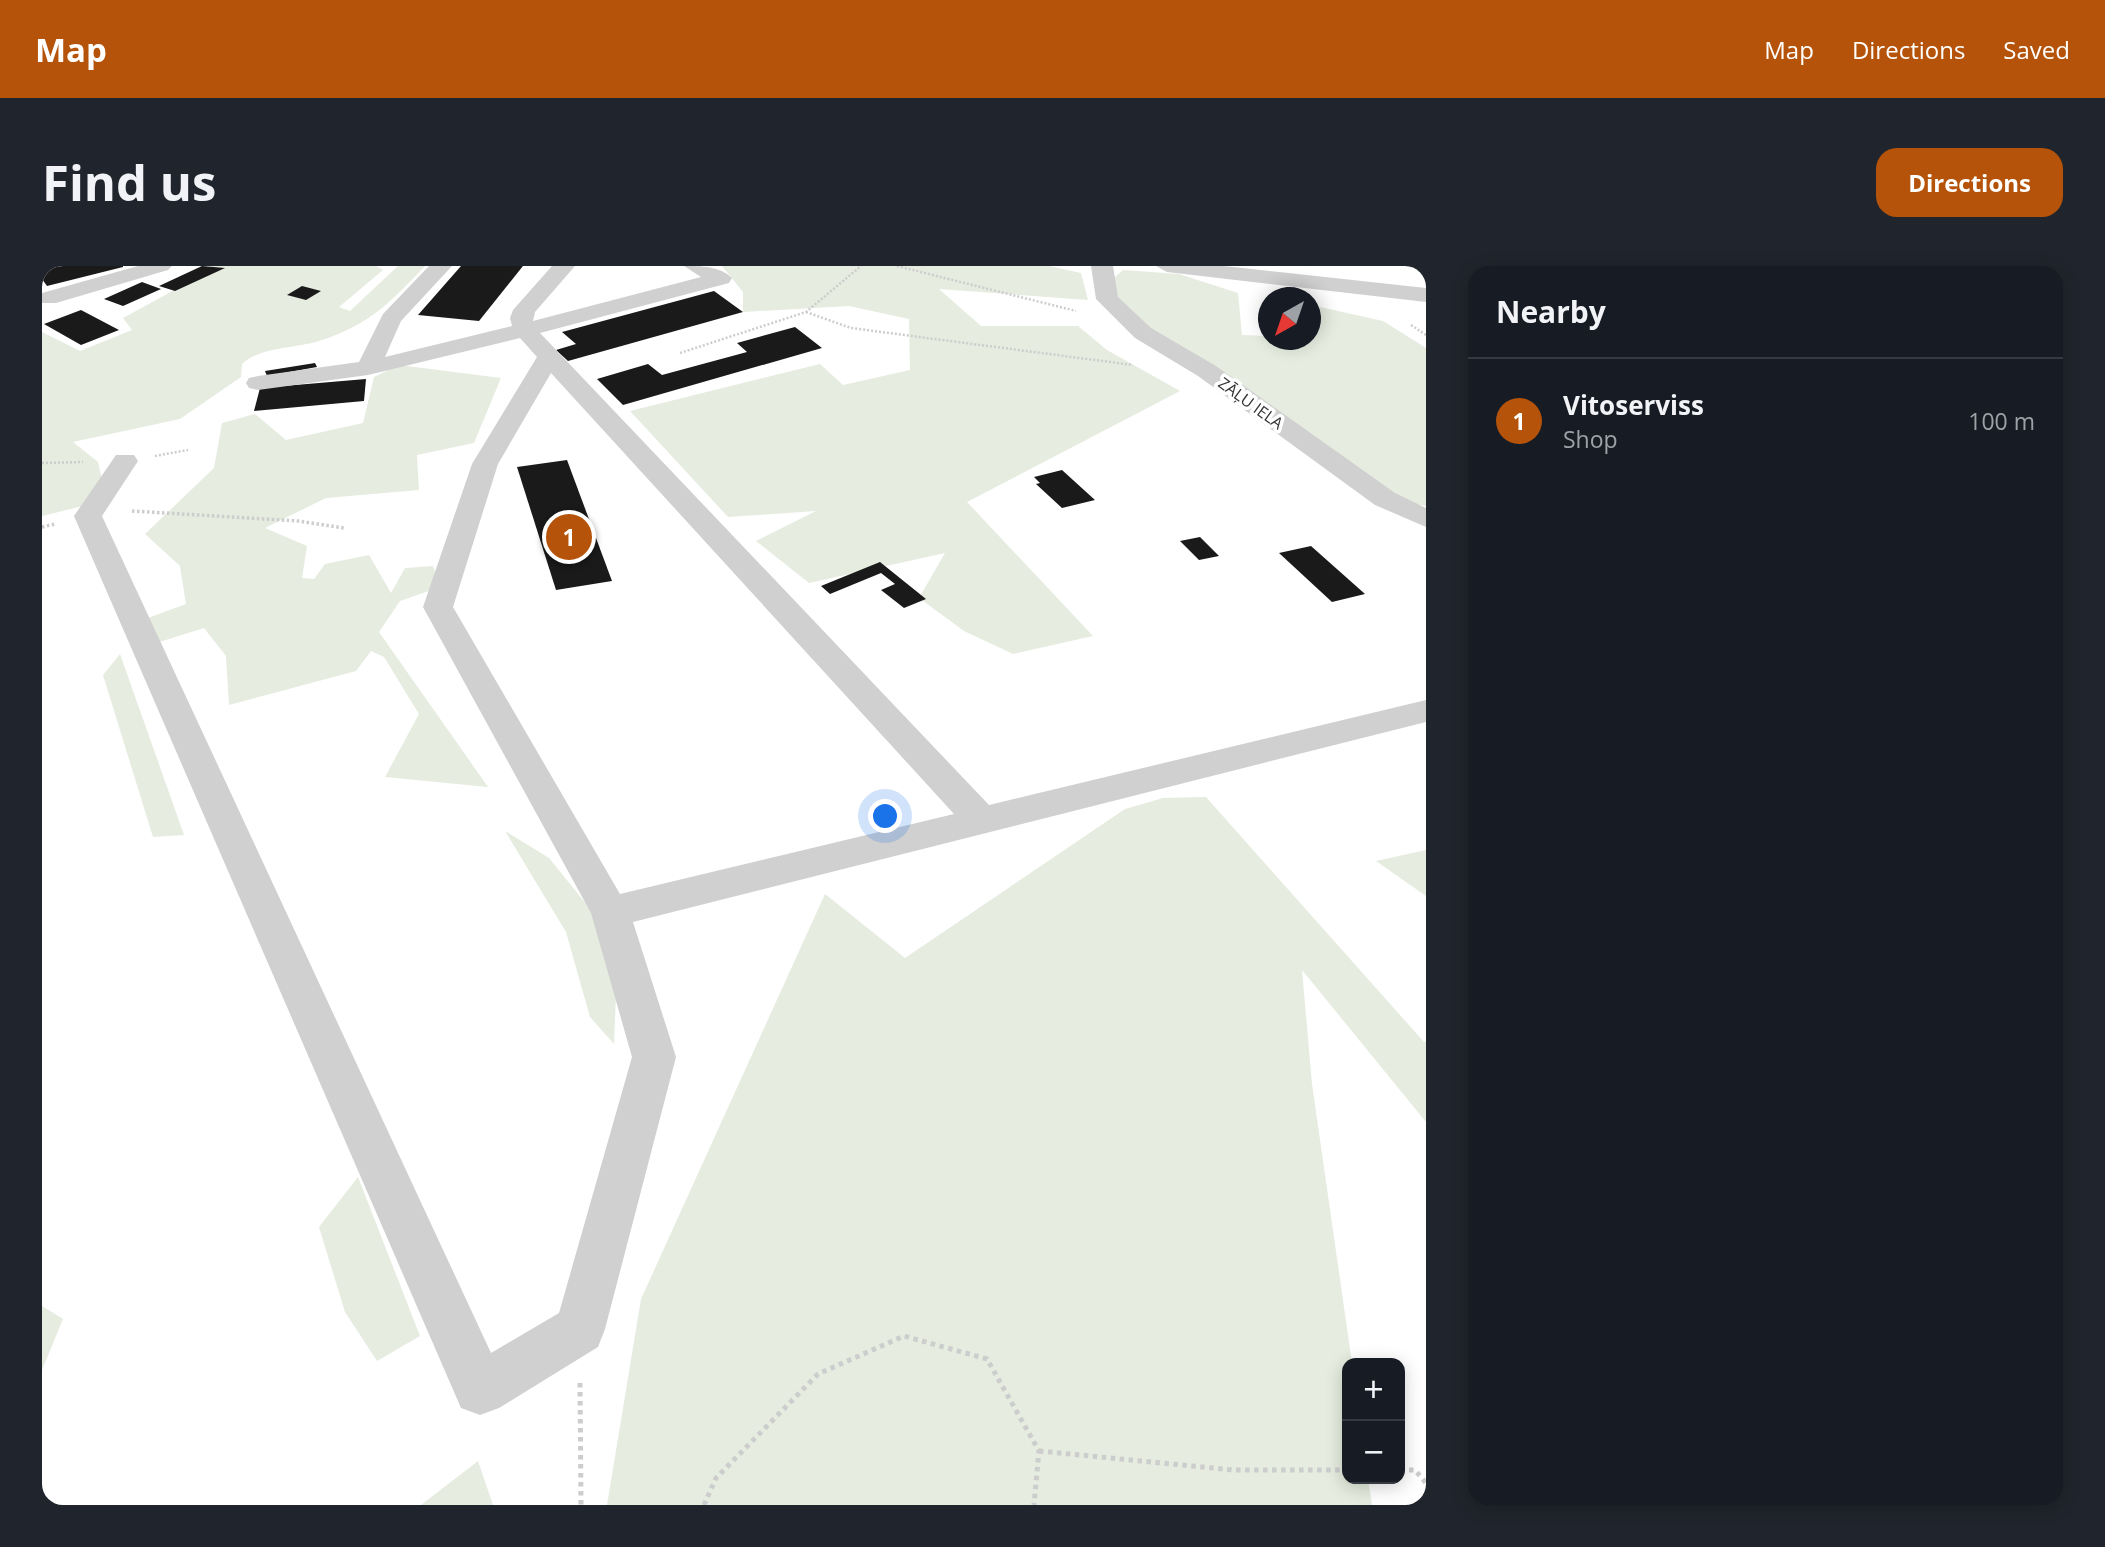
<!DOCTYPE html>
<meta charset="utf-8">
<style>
:root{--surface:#171b24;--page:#20242c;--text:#f1f3f6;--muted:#9ea1a6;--line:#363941;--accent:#b45309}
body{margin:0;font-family:"Open Sans",sans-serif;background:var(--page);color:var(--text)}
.controls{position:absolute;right:21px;bottom:21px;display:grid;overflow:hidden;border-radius:14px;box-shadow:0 4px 18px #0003}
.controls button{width:63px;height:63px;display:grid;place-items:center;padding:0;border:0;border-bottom:2px solid var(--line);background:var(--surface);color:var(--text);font:35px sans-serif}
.compass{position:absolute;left:1216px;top:21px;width:63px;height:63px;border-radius:50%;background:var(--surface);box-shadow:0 4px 18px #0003;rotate:220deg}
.you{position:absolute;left:844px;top:551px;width:24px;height:24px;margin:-18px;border:5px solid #fff;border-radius:50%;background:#1a73e8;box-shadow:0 0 0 10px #1a73e833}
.badge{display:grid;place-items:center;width:46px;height:46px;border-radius:50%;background:var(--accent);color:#fff;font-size:23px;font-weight:700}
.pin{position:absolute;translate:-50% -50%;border:4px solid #fff;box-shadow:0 2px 7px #0006}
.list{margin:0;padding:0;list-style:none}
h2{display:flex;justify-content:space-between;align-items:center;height:91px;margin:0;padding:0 28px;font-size:30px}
h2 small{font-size:23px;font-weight:400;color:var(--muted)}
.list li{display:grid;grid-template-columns:46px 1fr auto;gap:21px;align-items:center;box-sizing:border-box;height:126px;padding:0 28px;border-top:2px solid var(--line)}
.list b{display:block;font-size:26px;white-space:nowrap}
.list p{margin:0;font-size:23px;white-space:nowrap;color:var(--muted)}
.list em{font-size:23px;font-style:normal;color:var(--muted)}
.map{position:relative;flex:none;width:1384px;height:1239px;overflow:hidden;border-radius:21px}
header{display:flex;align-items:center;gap:42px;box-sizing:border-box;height:98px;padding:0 35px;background:var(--accent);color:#fff}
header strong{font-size:33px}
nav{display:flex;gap:38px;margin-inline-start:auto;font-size:24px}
.intro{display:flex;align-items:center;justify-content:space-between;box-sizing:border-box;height:168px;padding:0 42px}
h1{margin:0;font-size:49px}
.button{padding:18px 32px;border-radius:21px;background:var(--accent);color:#fff;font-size:24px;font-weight:700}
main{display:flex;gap:42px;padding:0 42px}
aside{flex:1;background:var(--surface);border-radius:21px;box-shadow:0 4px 18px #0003}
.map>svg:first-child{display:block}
.green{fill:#e6ecdf}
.building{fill:#1a1a1a}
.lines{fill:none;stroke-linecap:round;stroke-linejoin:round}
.path-far2{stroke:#cdcdcd;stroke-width:2.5;stroke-dasharray:2 2;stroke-linecap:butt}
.path-far1{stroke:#cdcdcd;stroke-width:3.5;stroke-dasharray:2.5 2.5;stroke-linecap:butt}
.path{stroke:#cdcdcd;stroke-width:5;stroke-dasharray:4.5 4.5;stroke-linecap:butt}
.minor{fill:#d0d0d0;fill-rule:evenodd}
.labels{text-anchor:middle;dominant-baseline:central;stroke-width:7;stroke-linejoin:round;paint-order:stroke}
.far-street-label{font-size:16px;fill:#333;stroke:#fff}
</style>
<header>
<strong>Map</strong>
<nav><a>Map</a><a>Directions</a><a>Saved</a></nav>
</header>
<div class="intro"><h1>Find us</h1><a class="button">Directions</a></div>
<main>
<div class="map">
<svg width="1384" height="1239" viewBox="0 0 1384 1239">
<rect width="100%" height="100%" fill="#fff"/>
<g class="green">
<path d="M169 0H334L341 4 297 41 308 45 356 0H383C348 37 327 59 277 75 251 83 220 80 200 98L199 111 138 153 31 176 56 196 61 218 41 240 0 250V66L38 85 90 64 81 52 127 27Z"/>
<polygon points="680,0 1007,0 1039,7 1046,34 897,23 939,60 1036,60 1065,84 1138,125 925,236 1051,370 971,388 922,365 877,332 903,287 767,317 714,275 774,245 686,251 588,145 778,98 801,119 868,104 867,53 807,40 701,46 701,26"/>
<polygon points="1081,4 1137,8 1196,27 1200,69 1226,70 1226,74 1268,74 1269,39 1341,55 1384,82 1384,240 1356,235 1082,44 1065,18"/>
<polygon points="357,99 459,112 432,177 375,189 377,224 284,232 223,262 265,280 260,312 272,313 283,298 327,289 349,327 363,302 391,300 398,321 358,335 337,366 446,521 343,511 377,448 342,391 329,385 314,405 187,439 184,390 162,362 111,378 106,352 144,338 138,300 103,268 172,202 180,157 213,148 244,174 321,157 332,111"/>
<polygon points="78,388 142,569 111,571 61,409"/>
<polygon points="1164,531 1382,776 1384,775 1384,856 1260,704 1270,818 1310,1097 1305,1097 1305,1213 1326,1213 1330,1239 565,1239 599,1033 783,628 863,692 1083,543 1121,532"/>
<polygon points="463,565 507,592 558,655 574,728 572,778 548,751 524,666"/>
<polygon points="1384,584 1384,630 1334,595"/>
<polygon points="316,911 378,1070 335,1095 303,1046 277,961"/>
<polygon points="0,1040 21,1053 0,1104"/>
<polygon points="436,1195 451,1239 379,1239"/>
</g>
<g class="building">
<polygon points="0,0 81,0 81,1 5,20 0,13"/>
<polygon points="160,0 183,2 133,25 117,20"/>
<polygon points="419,0 481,0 437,55 376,49"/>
<polygon points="100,16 119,23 81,40 62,33"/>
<polygon points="260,20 279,25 264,34 245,29"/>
<polygon points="672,25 701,46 526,95 514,84 534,78 520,66"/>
<polygon points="39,44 77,64 39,79 2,58"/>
<polygon points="753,61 780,82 581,139 555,113 606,98 620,109 705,86 695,77"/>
<polygon points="273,97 275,101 225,110 223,105"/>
<polygon points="324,113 322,135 212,145 218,122"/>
<polygon points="525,194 570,315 514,324 475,201"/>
<polygon points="1020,204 1053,234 1020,242 994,218 998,217 992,211"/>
<polygon points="1158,271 1177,290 1157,294 1138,275"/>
<polygon points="1269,280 1323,328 1290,336 1237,287"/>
<polygon points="838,296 884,333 862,342 839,324 853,318 839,307 788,328 779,320"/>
</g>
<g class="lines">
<g class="path-far2">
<polyline points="855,0 1034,45"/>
<polyline points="764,46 809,62 1091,99"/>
<polyline points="1369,59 1384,69"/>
<polyline points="638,87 764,46 819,0"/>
<polyline points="113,190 146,184"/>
<polyline points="0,197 41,196"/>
</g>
<g class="path-far1">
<polyline points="90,245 256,255 302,262"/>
<polyline points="0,261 13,258"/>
</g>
<g class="path">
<polyline points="538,1117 539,1239"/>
<polyline points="997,1185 1191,1204 1305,1204"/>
<polyline points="1358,1204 1373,1204 1384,1217"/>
<polyline points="662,1239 674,1212 776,1108 862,1070 945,1093 997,1185 992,1239"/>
</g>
<g class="minor">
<polygon points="96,0 130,0 126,4 14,37 0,37 0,27"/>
<path d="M387 0H410L359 55 343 91 470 60 468 52 471 44 510 0H533L493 46 491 55 659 11 642 0C659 0 678 0 690 12L687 17 498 67 947 539 1384 434V456L591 656 634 791 563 1063 556 1081 457 1142 438 1149 419 1142 32 250 74 189H92L96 195 60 250 449 1087 517 1047 590 791 549 647 381 341 430 198 495 91 478 72 326 109 216 124 207 122 204 117 207 112 216 110 317 96 341 48ZM509 107 912 548 578 628 411 341 456 198Z"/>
<polygon points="1049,0 1071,0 1076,31 1109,62 1174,100 1353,227 1384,242 1384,261 1333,239 1156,110 1093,72 1054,33"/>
<polygon points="1114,0 1182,0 1384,22 1384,36 1125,6"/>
</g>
</g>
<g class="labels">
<g class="far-street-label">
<text transform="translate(1209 137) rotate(36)">ZĀĻU IELA</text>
</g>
</g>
</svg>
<div class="controls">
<button>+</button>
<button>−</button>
</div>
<svg class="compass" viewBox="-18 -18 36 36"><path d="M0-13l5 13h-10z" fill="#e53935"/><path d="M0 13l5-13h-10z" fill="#9ea1a6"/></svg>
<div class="you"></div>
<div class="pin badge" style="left:527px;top:271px">1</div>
</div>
<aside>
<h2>Nearby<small></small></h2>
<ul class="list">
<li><span class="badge">1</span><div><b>Vitoserviss</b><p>Shop</p></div><em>100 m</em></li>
</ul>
</aside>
</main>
